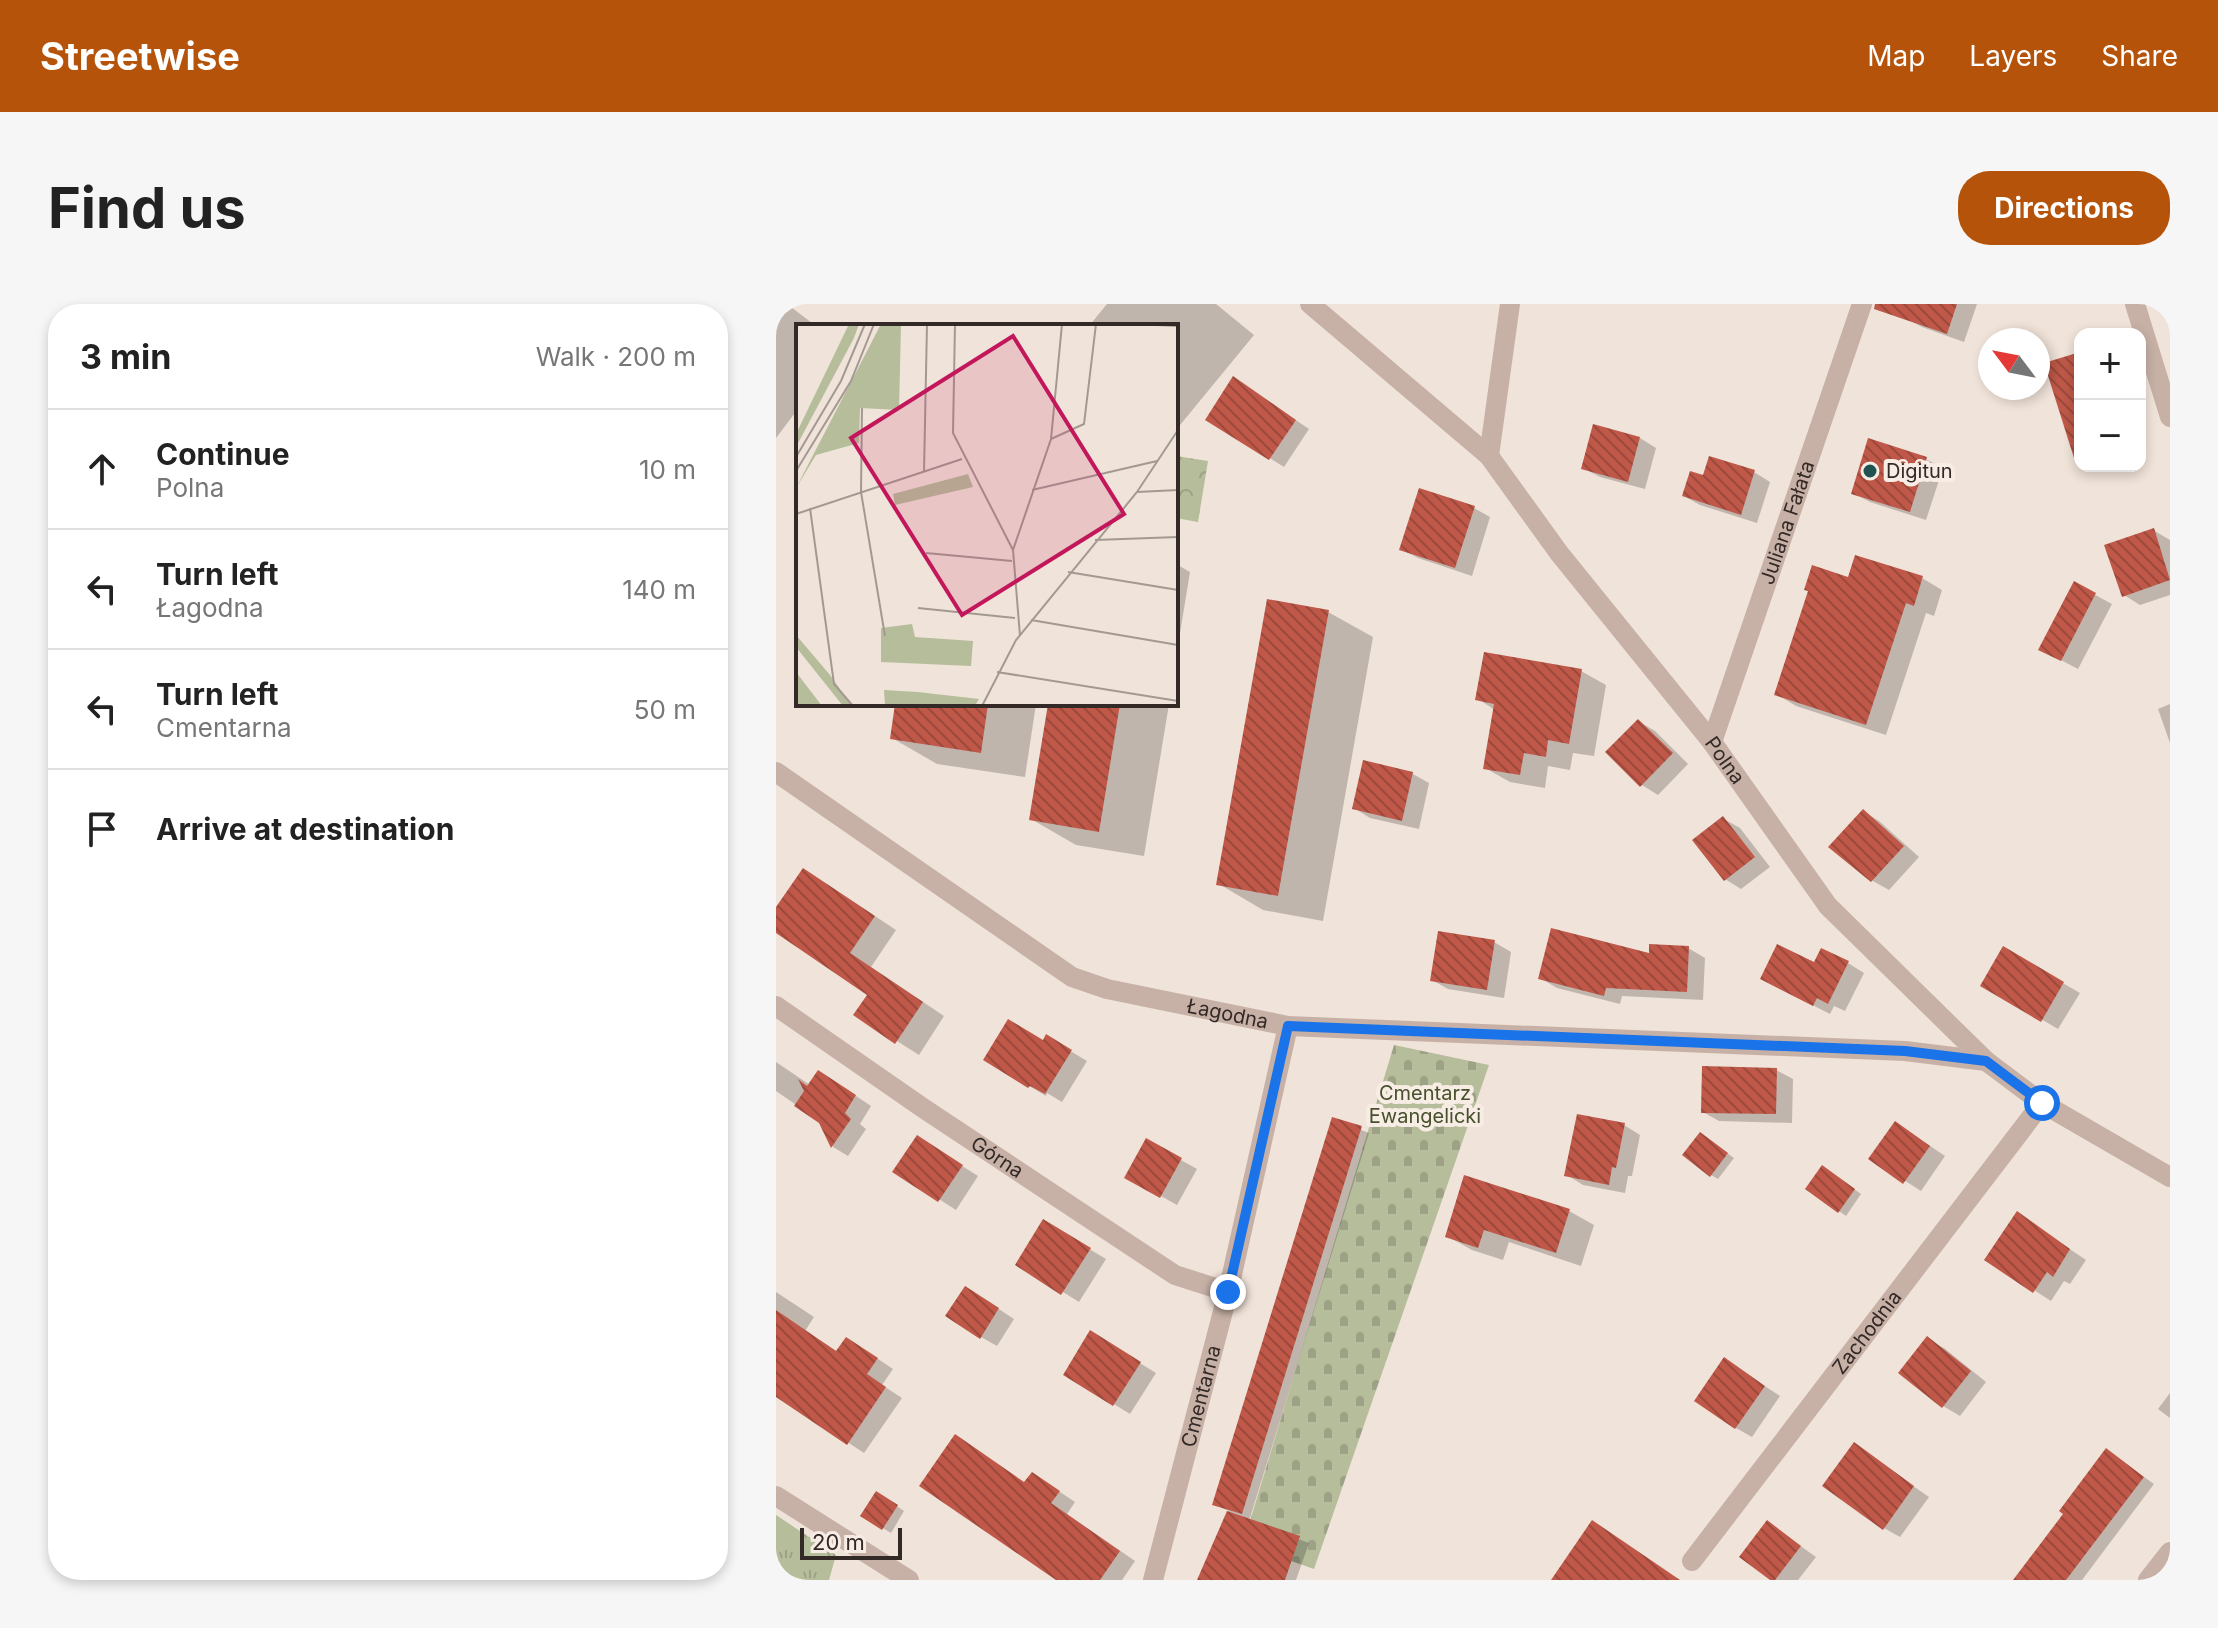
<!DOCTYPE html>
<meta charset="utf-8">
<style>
:root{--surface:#fff;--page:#f6f6f6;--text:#222;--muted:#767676;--line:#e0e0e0;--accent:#b45309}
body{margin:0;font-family:Inter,sans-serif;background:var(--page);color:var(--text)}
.controls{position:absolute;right:24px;top:24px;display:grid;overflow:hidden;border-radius:16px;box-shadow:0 4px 12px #0003}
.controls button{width:72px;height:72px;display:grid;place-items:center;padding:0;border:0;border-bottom:2px solid var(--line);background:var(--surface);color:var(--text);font:40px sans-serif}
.compass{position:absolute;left:1202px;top:24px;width:72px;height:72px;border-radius:50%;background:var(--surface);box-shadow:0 4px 12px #0003;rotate:302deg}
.scale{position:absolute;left:24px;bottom:20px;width:102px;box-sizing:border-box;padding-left:8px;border:4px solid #332927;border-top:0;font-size:22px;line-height:28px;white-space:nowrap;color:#332927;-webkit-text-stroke:6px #f8ede5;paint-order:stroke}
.stop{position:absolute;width:24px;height:24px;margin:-18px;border:6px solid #1a73e8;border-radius:50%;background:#fff}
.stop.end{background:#1a73e8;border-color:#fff;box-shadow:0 2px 8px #0008}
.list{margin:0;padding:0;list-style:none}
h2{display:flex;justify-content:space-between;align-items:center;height:104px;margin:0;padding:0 32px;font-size:34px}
h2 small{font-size:26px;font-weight:400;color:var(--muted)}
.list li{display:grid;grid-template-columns:52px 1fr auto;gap:24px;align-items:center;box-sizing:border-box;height:120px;padding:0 32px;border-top:2px solid var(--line)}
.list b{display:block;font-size:30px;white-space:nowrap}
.list p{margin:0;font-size:26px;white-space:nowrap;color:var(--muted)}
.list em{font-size:26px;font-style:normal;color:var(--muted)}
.icon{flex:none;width:44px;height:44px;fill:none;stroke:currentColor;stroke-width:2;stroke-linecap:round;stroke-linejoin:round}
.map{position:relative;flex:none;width:1394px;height:1276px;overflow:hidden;border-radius:32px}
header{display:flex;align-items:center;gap:48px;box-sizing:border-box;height:112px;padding:0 40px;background:var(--accent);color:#fff}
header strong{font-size:38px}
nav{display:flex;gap:44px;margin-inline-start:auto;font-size:28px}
.intro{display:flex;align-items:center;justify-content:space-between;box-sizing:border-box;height:192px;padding:0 48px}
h1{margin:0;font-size:56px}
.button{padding:20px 36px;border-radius:32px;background:var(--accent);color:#fff;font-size:28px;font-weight:700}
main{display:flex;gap:48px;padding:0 48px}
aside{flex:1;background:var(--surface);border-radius:32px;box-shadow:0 4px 12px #0003}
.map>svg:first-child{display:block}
.grass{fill:url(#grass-tufts)}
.forest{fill:url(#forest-crowns)}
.cemetery{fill:url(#cemetery-stones)}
.shadow{fill:#0003}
.building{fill:url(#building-back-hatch)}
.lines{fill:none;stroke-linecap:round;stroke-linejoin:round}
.minor{stroke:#c7b1a6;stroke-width:20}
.route{stroke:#1a73e8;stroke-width:10}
.poi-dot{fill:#1f5250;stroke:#f8ede5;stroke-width:3}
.labels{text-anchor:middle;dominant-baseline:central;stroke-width:8;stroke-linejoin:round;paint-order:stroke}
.poi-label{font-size:20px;fill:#332927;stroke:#f8ede5;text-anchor:start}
.street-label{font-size:20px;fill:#332927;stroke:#f8ede5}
.park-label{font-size:20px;fill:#47502c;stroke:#f8ede5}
.inset-road{fill:none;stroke:#a49992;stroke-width:2}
.view{fill:#c2185b;fill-opacity:0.15;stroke:#c2185b;stroke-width:4}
.inset-edge{fill:none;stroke:#332927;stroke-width:4}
</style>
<header>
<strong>Streetwise</strong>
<nav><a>Map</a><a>Layers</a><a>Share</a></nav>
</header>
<div class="intro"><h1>Find us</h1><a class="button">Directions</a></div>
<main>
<aside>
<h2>3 min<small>Walk · 200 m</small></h2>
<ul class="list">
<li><svg class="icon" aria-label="ahead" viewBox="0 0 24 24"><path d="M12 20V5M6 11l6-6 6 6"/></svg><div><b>Continue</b><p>Polna</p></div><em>10 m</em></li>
<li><svg class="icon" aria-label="left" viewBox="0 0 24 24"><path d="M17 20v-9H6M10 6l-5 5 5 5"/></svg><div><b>Turn left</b><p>Łagodna</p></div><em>140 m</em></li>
<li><svg class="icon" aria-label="left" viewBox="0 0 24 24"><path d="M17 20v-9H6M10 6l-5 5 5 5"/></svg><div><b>Turn left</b><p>Cmentarna</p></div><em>50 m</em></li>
<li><svg class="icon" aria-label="arrive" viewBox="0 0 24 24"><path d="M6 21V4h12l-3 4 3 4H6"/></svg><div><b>Arrive at destination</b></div></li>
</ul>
</aside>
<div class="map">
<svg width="1394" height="1276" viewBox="0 0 1394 1276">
<defs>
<pattern id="grass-tufts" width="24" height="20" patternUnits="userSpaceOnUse" patternTransform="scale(2)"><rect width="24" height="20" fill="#b6bd9b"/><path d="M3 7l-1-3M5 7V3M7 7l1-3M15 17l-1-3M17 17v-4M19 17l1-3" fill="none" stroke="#9da286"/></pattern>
<pattern id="forest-crowns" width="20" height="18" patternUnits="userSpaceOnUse" patternTransform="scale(2)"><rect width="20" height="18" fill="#b6bd9b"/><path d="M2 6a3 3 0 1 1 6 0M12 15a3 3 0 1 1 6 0" fill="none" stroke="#9da286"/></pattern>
<pattern id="cemetery-stones" width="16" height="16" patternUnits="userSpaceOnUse" patternTransform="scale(2)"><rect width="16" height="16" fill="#b6bd9b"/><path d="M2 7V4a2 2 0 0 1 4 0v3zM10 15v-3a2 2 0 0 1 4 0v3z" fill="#9da286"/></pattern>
<pattern id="building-back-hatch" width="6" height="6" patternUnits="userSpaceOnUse" patternTransform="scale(2)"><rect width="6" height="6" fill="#bf5848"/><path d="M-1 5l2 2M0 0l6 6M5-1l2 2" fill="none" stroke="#9c493c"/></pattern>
</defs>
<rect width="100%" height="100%" fill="#f0e3d9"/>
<polygon class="grass" points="0,1211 60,1251 53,1276 0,1276"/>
<polygon class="forest" points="400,152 432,157 422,218 400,214"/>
<polygon class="cemetery" points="618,741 713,761 538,1265 467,1240"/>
<g class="shadow">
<polygon points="0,0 11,0 40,22 22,22 22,79 18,85 22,88 22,105 0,134"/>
<polygon points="331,0 440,0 478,31 400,126 400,22 313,22"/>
<polygon points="1134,0 1201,0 1188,38 1146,23 1129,14"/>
<polygon points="471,83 533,125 508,163 431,115"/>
<polygon points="864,134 880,144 869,185 824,173 807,164"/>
<polygon points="1150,155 1167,164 1150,216 1094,198 1077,189"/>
<polygon points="978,168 994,178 981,219 924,201 908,192 929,173"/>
<polygon points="698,204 714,213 696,272 642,254 625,245"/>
<polygon points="1377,226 1394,236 1394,291 1364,301 1348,291"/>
<polygon points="400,260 414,268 400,354"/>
<polygon points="1146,274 1166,286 1158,312 1150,309 1110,431 1020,402 1000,390 1074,275"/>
<polygon points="1299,280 1336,300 1302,365 1281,354"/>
<polygon points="552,308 597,333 547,617 487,606 443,580"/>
<polygon points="805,367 830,381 818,452 797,449 794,466 772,462 769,484 734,478 709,464 719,406 702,395"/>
<polygon points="121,400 260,400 249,473 161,460 116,434"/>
<polygon points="274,400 393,400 368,552 300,541 255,515"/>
<polygon points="1394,400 1394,439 1382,405"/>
<polygon points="862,417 879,427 912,460 882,491 866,481"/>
<polygon points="588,459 637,470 653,479 643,525 594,514 578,504"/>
<polygon points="1087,507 1103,517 1143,553 1113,586 1097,577 1055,543"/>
<polygon points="948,515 964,524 994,563 965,585 949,575"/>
<polygon points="49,579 120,626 95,663 168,712 143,751 80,711 94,690 0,627 0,607"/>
<polygon points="718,638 735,648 728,694 672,685 656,676"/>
<polygon points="912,644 929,654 927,696 846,692 844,700 781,684 764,674"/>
<polygon points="1228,645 1304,689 1282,725 1207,681"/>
<polygon points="1072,659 1088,669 1069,707 1058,702 1054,710 1003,684 1039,661"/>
<polygon points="271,733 311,757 286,798 271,789 270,792 210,756 268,739"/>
<polygon points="0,758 34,781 59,778 95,802 84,820 90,825 72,852 57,843 45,818 0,787"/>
<polygon points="1000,766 1017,775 1016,819 943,817 927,808"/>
<polygon points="557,815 593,829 473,1217 533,1239 520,1276 425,1276 453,1207 439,1200"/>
<polygon points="848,821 864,831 856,872 852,872 849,889 807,881 791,871"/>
<polygon points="1135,829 1169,852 1145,887 1095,855"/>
<polygon points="932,835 958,854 942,875 935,871"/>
<polygon points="371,837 421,865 401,901 351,873"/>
<polygon points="156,843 202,872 180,906 119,867"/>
<polygon points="1054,868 1085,890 1070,912 1063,907"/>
<polygon points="793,907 818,921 805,962 733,938 727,956 696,946 671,932"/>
<polygon points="1242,910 1310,956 1294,980 1288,977 1275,997 1211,956"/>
<polygon points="268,918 330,955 303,998 242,960"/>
<polygon points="0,988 38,1013 29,1027 62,1048 87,1045 117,1065 106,1081 126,1094 88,1149 0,1091"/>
<polygon points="206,994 238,1015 221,1042 205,1033"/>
<polygon points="1151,1035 1168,1044 1210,1078 1184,1112 1167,1102"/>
<polygon points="331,1039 380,1069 354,1110 289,1070"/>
<polygon points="949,1056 1004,1092 976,1133 960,1124"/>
<polygon points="1394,1089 1394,1114 1382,1105"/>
<polygon points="1078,1141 1153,1193 1124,1233 1108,1224"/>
<polygon points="1331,1147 1378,1180 1306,1276 1239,1276 1290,1210"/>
<polygon points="257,1170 299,1198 291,1210 359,1257 346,1276 283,1276 250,1180"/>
<polygon points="101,1189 128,1207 115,1229 87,1212"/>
<polygon points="992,1219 1040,1253 1022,1276 997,1276"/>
</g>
<g class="building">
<polygon points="1099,0 1181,0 1171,30 1098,5"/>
<polygon points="1304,48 1304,153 1298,154 1268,59"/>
<polygon points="457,72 520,116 493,156 429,116"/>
<polygon points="817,120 864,133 852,178 805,165"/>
<polygon points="1092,134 1151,153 1134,208 1075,190"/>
<polygon points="933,152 979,166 965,211 906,192 914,167 927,171"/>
<polygon points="643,184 699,202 679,264 623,246"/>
<polygon points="1378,224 1394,276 1346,293 1328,241"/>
<polygon points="1079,251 1147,272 1138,302 1130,299 1090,421 998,391 1032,287 1028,286 1036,261 1072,273"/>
<polygon points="1298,277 1320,289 1285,357 1262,346"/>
<polygon points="491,295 553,306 502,592 440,581"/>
<polygon points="708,348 806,365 793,440 772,436 770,453 748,449 744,471 707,465 718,400 699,396"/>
<polygon points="119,400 212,400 205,449 114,435"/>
<polygon points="272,400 344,400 323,528 253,516"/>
<polygon points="862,415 897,449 864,483 829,448"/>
<polygon points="587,456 637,468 626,517 576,505"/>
<polygon points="1087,505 1128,542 1095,578 1052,543"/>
<polygon points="947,512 979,553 948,577 916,536"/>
<polygon points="27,564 99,612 74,649 147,698 119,740 77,711 91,691 0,629 0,603"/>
<polygon points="775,624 873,649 873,640 913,642 911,688 830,684 828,692 762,675"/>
<polygon points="662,627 719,636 711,686 654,677"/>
<polygon points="1001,640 1038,658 1045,644 1073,657 1052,700 1041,694 1037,702 984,675"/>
<polygon points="1227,642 1288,678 1265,718 1204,682"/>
<polygon points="232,715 267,736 270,730 296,746 269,790 254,782 252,784 207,756"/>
<polygon points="926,762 1001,764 1000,810 925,809"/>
<polygon points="42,766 80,791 69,809 75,815 55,844 43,819 18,802 28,787 22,775 31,782"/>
<polygon points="801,810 849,819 840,864 836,863 833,881 788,872"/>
<polygon points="556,813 586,822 466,1210 436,1201"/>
<polygon points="1119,817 1154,842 1127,880 1092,855"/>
<polygon points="924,828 952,849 934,873 906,851"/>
<polygon points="141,831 187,861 162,898 116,868"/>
<polygon points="370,834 406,854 384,894 348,874"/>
<polygon points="1046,861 1079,885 1062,909 1029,885"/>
<polygon points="688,871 794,905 780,949 708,926 702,944 669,933"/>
<polygon points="1241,907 1294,945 1277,973 1271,968 1257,989 1208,956"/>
<polygon points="267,915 315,944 285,991 239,961"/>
<polygon points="189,982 223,1004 204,1035 169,1012"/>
<polygon points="0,1006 60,1047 70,1033 102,1054 91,1070 110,1083 71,1141 0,1093"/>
<polygon points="314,1026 365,1058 337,1102 287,1071"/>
<polygon points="1151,1032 1195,1067 1166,1104 1122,1069"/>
<polygon points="948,1053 989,1082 959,1125 918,1097"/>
<polygon points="179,1130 248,1178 256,1168 284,1187 275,1199 344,1247 324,1276 280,1276 143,1182"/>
<polygon points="1078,1138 1138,1182 1107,1226 1046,1182"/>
<polygon points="1330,1144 1368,1173 1290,1276 1237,1276 1287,1210 1283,1207"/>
<polygon points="100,1187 122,1201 106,1226 84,1212"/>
<polygon points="451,1207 524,1232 509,1276 421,1276"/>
<polygon points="816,1216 904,1276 775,1276"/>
<polygon points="991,1216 1025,1242 999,1276 994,1276 963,1253"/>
</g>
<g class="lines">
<g class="minor">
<path id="s1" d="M534 0 713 152 783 249 936 438 1052 602 1210 757 1266 799 1394 873"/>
<polyline points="1359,0 1394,113"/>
<polyline points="713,152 734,0"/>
<path id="s2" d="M936 438 1086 0"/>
<path id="s3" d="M0 468 296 673 331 685 512 722 1129 747 1210 757"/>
<path id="s4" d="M0 702 147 804 399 971 452 988"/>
<polyline points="0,1192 133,1276"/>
<path id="s5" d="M916 1257 1266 799"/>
<path id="s6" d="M377 1276 452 988 512 722"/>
<polyline points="1372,1276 1394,1248"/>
</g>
</g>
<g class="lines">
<polyline class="route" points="452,988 512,722 1129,747 1210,757 1266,799"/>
</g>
<circle class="poi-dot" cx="1094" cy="167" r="8"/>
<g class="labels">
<g class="poi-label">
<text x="1110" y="167">Digitun</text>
</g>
<g class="street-label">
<text stroke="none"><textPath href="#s2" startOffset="232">Juliana Fałata</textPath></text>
<text stroke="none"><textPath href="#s1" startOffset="620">Polna</textPath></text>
<text stroke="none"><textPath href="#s3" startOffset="520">Łagodna</textPath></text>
<text stroke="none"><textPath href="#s4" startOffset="268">Górna</textPath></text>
<text stroke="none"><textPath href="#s5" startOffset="288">Zachodnia</textPath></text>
<text stroke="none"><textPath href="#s6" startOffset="190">Cmentarna</textPath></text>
</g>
<g class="park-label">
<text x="649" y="789">Cmentarz<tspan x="649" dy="23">Ewangelicki</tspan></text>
</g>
</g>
<g transform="translate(20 20)">
<rect width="382" height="382" fill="#f0e3d9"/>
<path d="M53 0H63L58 14 0 123V110ZM85 0H105L103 86 64 84 63 119 20 131 0 164ZM116 300 119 313 177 317 175 342 85 338V304ZM0 311 34 351 56 382H47L0 323Z" fill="#b6bd9b"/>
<path d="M172 150 177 163 99 181 97 170ZM0 348 26 382H0ZM88 366 122 368 183 375 179 382H89Z" fill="#b6bd9b"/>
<path class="inset-road" d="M159 0 157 109 217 226M338 0 382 2M66 84 65 168 89 312M255 115 288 100 300 0M0 133 45 57 69 0M0 147 55 57 78 0M128 148 131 0M236 166 361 137M341 168 382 166M14 184 38 360 57 382M0 190 166 135M299 216 382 213M130 229 216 237M272 248 382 266M122 284 219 294M235 296 382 321M224 312 217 226 255 115 266 0M201 348 382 377M186 382 220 316 341 168 382 106"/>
<path class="view" d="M217 12 328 190 166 291 55 114Z"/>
<rect width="382" height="382" class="inset-edge"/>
</g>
</svg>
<div class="controls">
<button>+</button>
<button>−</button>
</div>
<svg class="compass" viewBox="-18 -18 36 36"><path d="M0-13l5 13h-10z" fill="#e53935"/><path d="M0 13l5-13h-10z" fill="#767676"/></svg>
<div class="scale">20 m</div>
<div class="stop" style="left:1266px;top:799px"></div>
<div class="stop end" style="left:452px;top:988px"></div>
</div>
</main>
